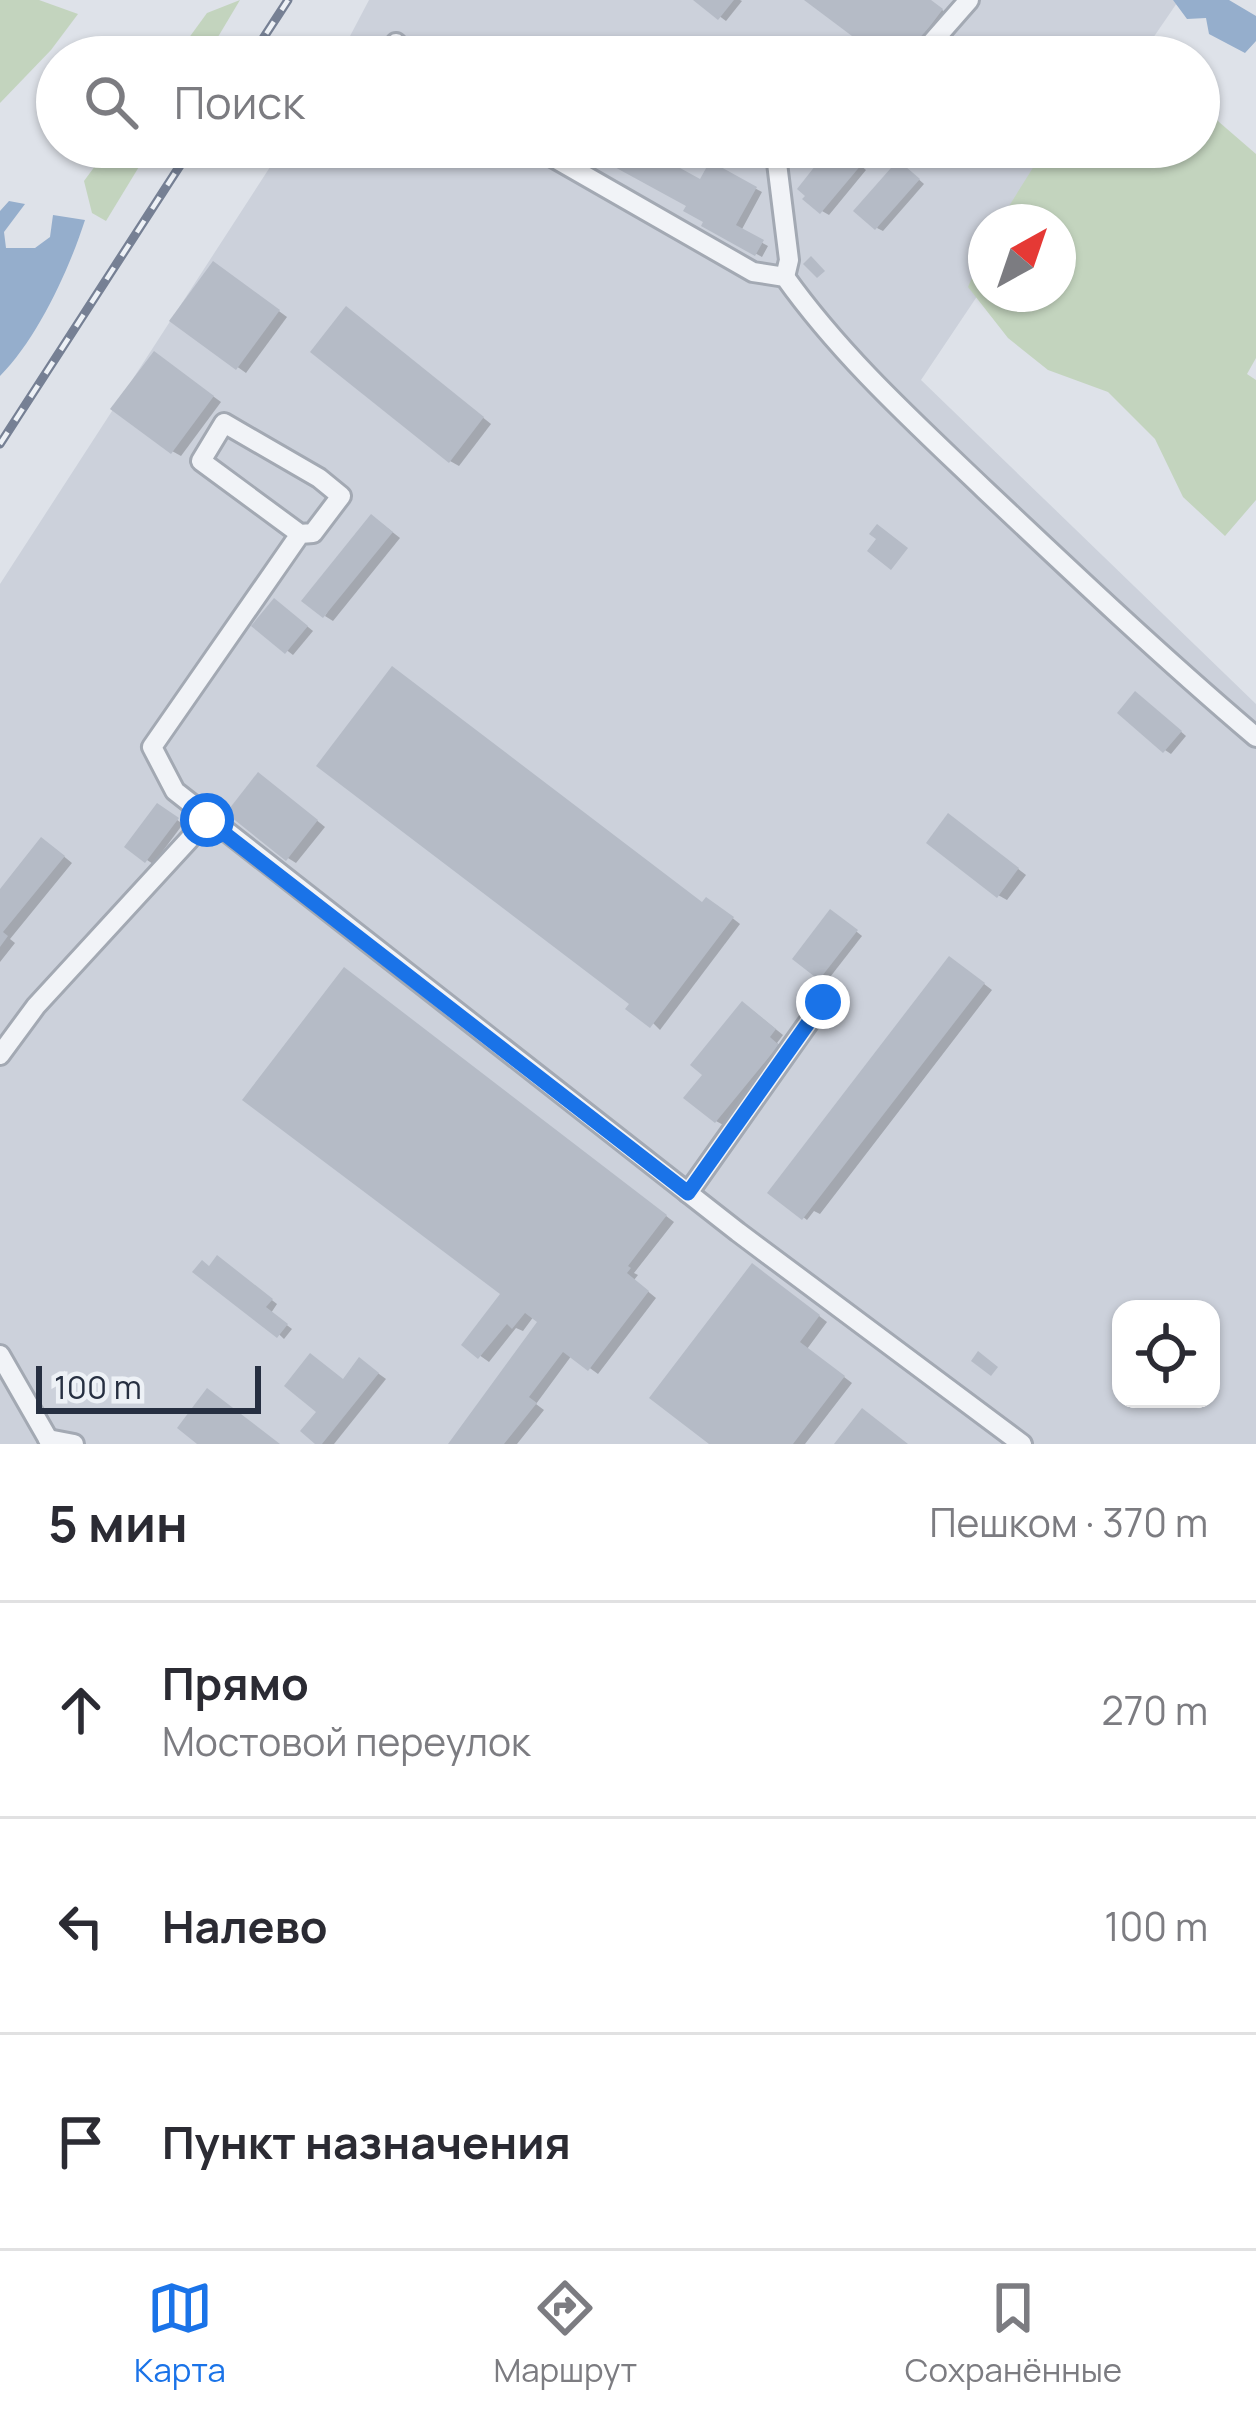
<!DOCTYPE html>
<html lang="ru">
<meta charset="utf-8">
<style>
:root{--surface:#fff;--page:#f7f7f7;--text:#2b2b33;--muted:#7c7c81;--line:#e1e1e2;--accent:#1a73e8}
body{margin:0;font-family:Manrope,sans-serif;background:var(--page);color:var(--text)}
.controls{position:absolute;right:36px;bottom:36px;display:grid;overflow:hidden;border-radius:24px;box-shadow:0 3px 9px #0004}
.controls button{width:108px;height:108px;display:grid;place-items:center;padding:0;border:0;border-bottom:3px solid var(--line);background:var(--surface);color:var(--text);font:60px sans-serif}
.compass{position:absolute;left:968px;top:204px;width:108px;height:108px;border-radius:50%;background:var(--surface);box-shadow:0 3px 9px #0004;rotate:40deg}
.scale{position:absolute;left:36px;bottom:30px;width:225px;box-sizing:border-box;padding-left:12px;border:6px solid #262f41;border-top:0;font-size:33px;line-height:42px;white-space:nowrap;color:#262f41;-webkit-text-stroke:9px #edf1f6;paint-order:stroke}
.stop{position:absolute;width:36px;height:36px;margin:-27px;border:9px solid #1a73e8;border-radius:50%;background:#fff}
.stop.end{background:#1a73e8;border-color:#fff;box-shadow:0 3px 12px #0008}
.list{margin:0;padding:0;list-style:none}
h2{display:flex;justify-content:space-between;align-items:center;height:156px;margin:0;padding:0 48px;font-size:51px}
h2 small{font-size:39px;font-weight:400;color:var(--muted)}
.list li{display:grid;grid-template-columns:78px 1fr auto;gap:36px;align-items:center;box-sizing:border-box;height:216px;padding:0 48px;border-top:3px solid var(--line)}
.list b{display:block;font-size:45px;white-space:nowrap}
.list p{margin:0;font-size:39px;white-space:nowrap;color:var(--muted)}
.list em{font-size:39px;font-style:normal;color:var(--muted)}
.icon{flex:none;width:66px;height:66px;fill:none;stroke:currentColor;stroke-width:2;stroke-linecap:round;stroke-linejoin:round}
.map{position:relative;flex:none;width:1256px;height:1444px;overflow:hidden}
.search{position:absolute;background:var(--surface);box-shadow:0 3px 9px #0004;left:36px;right:36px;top:36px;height:132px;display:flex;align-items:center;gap:30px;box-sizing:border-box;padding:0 42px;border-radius:66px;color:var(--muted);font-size:45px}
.sheet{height:804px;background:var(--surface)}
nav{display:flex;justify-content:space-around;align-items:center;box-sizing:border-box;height:168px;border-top:3px solid var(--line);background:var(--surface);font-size:33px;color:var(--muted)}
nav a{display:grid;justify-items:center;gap:6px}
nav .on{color:var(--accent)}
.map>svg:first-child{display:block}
.built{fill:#ccd1db;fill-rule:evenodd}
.green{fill:#c3d4be}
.water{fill:#95aecc}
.shadow{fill:#0003}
.building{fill:#b5bbc6}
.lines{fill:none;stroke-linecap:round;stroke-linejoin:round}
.minor-casing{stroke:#a3a9b3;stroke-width:24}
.minor{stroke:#f1f3f7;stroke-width:18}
.rail-casing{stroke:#768094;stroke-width:9}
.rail{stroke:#edf1f6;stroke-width:4.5;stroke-dasharray:14;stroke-linecap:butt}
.route{stroke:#1a73e8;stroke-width:15}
</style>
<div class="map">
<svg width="1256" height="1444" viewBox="0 0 1256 1444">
<rect width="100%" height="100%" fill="#dee2e9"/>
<g class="built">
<polygon points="369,0 1179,0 1140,57 339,57"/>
<path d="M283 147H1079L1028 222H986V283L921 380 1256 704V1444H0V584ZM1121 1309H1211V1399H1121Z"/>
</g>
<g class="green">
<polygon points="0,0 39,0 78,14 51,50 0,103"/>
<polygon points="240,0 206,57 175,57 207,13"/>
<polygon points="1199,97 1219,122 1256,154 1256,358 1247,374 1256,380 1256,500 1225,536 1183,497 1155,439 1108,392 1048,370 1008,338 968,287 986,245 986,294 1058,294 1058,222 999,222 1046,147 1199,147"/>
<polygon points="109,147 151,147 106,221 92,213 84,181"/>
</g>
<g class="water">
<polygon points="1173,0 1229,0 1256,16 1256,41 1245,53 1209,34 1206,18 1187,19"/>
<path d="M9 201 25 204 4 232 6 248H35L50 237 53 215 85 220C69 270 37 339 0 376V211Z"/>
</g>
<g class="shadow">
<polygon points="698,0 740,0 742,1 726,21"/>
<polygon points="809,0 929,0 950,16 919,57 885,57"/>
<polygon points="583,147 635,147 701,183 711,165 762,192 741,231 768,246 762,257 705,225 707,221 690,205"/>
<polygon points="834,147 855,147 867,156 860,165 866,170 829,215 822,211"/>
<polygon points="905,167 924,184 883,231 877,228"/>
<polygon points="222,269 287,317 246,373 173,321"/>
<polygon points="355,315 491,424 459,466 450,461"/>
<polygon points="163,360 221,402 181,456 172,451"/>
<polygon points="381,523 400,538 333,621 325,616"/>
<polygon points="281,605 313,631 293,655 255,626"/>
<polygon points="1142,698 1186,736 1171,754 1165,750"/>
<polygon points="268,781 325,827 296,863 288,858"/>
<polygon points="158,807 183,824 153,864 128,847"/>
<polygon points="958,822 1026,875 1007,900 998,895"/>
<polygon points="51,846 72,863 10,939 15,943 0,962 0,893"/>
<polygon points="704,905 716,905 740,924 660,1030 633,1003"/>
<polygon points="837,916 862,936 827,981 821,978"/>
<polygon points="958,964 992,990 820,1214 814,1211 807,1220 772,1192"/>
<polygon points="353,976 674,1222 634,1273 638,1275 634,1280 656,1298 598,1374 572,1355 536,1404 544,1410 517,1444 451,1444 541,1321 534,1316 523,1331 516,1328 489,1362 465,1345 504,1294"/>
<polygon points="752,1010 783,1035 777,1043 786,1051 725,1126 716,1121"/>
<polygon points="224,1263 277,1304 271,1313 292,1329 284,1339 211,1269"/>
<polygon points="762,1272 827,1322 807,1349 852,1383 805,1444 714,1444 653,1397"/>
<polygon points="368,1366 386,1379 334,1444 320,1444 304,1431 344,1381"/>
</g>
<g class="building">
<polygon points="693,0 734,0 718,20"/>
<polygon points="804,0 931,0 943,9 907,57 880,57"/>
<polygon points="578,147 642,147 700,179 710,161 757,187 736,225 764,240 755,256 701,226 703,222 683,211 686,206"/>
<polygon points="830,147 858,147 862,151 855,160 862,164 820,214 802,199 805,196 797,189"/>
<polygon points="898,160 920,179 875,230 853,211"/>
<polygon points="811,256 825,271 817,278 803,264"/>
<polygon points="213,261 280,310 236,370 169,321"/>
<polygon points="346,306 484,417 449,463 310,352"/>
<polygon points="154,351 214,396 171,454 110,409"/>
<polygon points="371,514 393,532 323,618 301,601"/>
<polygon points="877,524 908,548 891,570 867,551 876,539 869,534"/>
<polygon points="274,598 308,626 285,654 251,626"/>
<polygon points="392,666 702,902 706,897 734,917 650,1028 625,1009 629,1004 316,766"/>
<polygon points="1135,691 1182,731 1163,753 1117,713"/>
<polygon points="258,772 318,820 286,861 226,813"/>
<polygon points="157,803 179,818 145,863 124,847"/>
<polygon points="948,813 1019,868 997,898 926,843"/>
<polygon points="41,837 65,856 3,932 8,936 0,947 0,889"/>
<polygon points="830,909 858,930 819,980 792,959"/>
<polygon points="949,956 985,983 802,1220 767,1193"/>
<polygon points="344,967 667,1215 628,1266 631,1268 627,1273 649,1291 588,1371 563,1352 529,1397 537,1403 504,1444 448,1444 537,1322 525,1313 512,1329 507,1324 478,1359 461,1345 500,1294 242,1100"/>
<polygon points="742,1001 776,1029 770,1037 779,1045 715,1123 683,1098 702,1075 690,1065"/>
<polygon points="217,1255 273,1299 266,1307 288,1324 277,1338 192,1272 202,1260 209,1266"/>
<polygon points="752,1263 820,1315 800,1342 845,1376 793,1444 709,1444 649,1398"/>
<polygon points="978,1351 998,1367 991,1376 971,1361"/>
<polygon points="310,1353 343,1379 359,1357 379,1373 322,1444 315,1444 300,1431 316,1412 284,1386"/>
<polygon points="207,1388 280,1444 197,1444 177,1428"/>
<polygon points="862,1408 908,1444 834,1444"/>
</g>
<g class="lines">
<defs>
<g id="minor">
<polyline points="396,43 409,57"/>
<polyline points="919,57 969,0"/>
<path d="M535 147 753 272 785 277C842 357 914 422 985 490 1074 574 1163 658 1256 737"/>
<polyline points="775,147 789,260 785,277"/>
<polyline points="300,534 201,461 224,423 319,478 341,496 313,533 300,534 152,747 175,791 738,1232 1022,1444"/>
<polyline points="0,1055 36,1006 207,820"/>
<polyline points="688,1193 823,1002"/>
<polyline points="0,1355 51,1444"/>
<polyline points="48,1439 74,1444"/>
</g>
</defs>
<use href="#minor" class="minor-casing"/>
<use href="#minor" class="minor"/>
<defs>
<g id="rail">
<polyline points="251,57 288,0"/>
<polyline points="0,444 192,147"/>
</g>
</defs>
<use href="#rail" class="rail-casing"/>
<use href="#rail" class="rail"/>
</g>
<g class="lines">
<polyline class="route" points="207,820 688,1193 823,1002"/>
</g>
</svg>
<div class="controls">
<button><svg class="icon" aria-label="locate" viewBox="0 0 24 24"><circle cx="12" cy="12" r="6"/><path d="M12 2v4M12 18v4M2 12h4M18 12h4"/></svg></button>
</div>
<svg class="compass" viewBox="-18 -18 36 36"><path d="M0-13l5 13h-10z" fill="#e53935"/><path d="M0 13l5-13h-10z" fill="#7c7c81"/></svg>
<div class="scale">100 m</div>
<div class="stop" style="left:207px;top:820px"></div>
<div class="stop end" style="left:823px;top:1002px"></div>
<div class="search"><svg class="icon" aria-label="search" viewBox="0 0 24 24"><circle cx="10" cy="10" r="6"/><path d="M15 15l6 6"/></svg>Поиск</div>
</div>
<section class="sheet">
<h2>5 мин<small>Пешком · 370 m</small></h2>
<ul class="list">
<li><svg class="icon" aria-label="ahead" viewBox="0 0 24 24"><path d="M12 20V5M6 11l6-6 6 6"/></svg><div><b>Прямо</b><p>Мостовой переулок</p></div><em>270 m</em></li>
<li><svg class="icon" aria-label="left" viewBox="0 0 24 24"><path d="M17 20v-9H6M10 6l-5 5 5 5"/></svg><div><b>Налево</b></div><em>100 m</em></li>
<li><svg class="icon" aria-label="arrive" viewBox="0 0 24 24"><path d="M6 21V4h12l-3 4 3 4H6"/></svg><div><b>Пункт назначения</b></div></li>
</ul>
</section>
<nav>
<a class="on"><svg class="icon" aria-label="map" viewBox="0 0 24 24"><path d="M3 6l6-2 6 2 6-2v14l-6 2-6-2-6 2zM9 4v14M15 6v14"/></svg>Карта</a>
<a><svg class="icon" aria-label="directions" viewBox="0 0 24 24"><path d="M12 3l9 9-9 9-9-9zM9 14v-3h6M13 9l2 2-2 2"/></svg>Маршрут</a>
<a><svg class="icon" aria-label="saved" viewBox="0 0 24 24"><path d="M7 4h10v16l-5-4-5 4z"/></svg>Сохранённые</a>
</nav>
